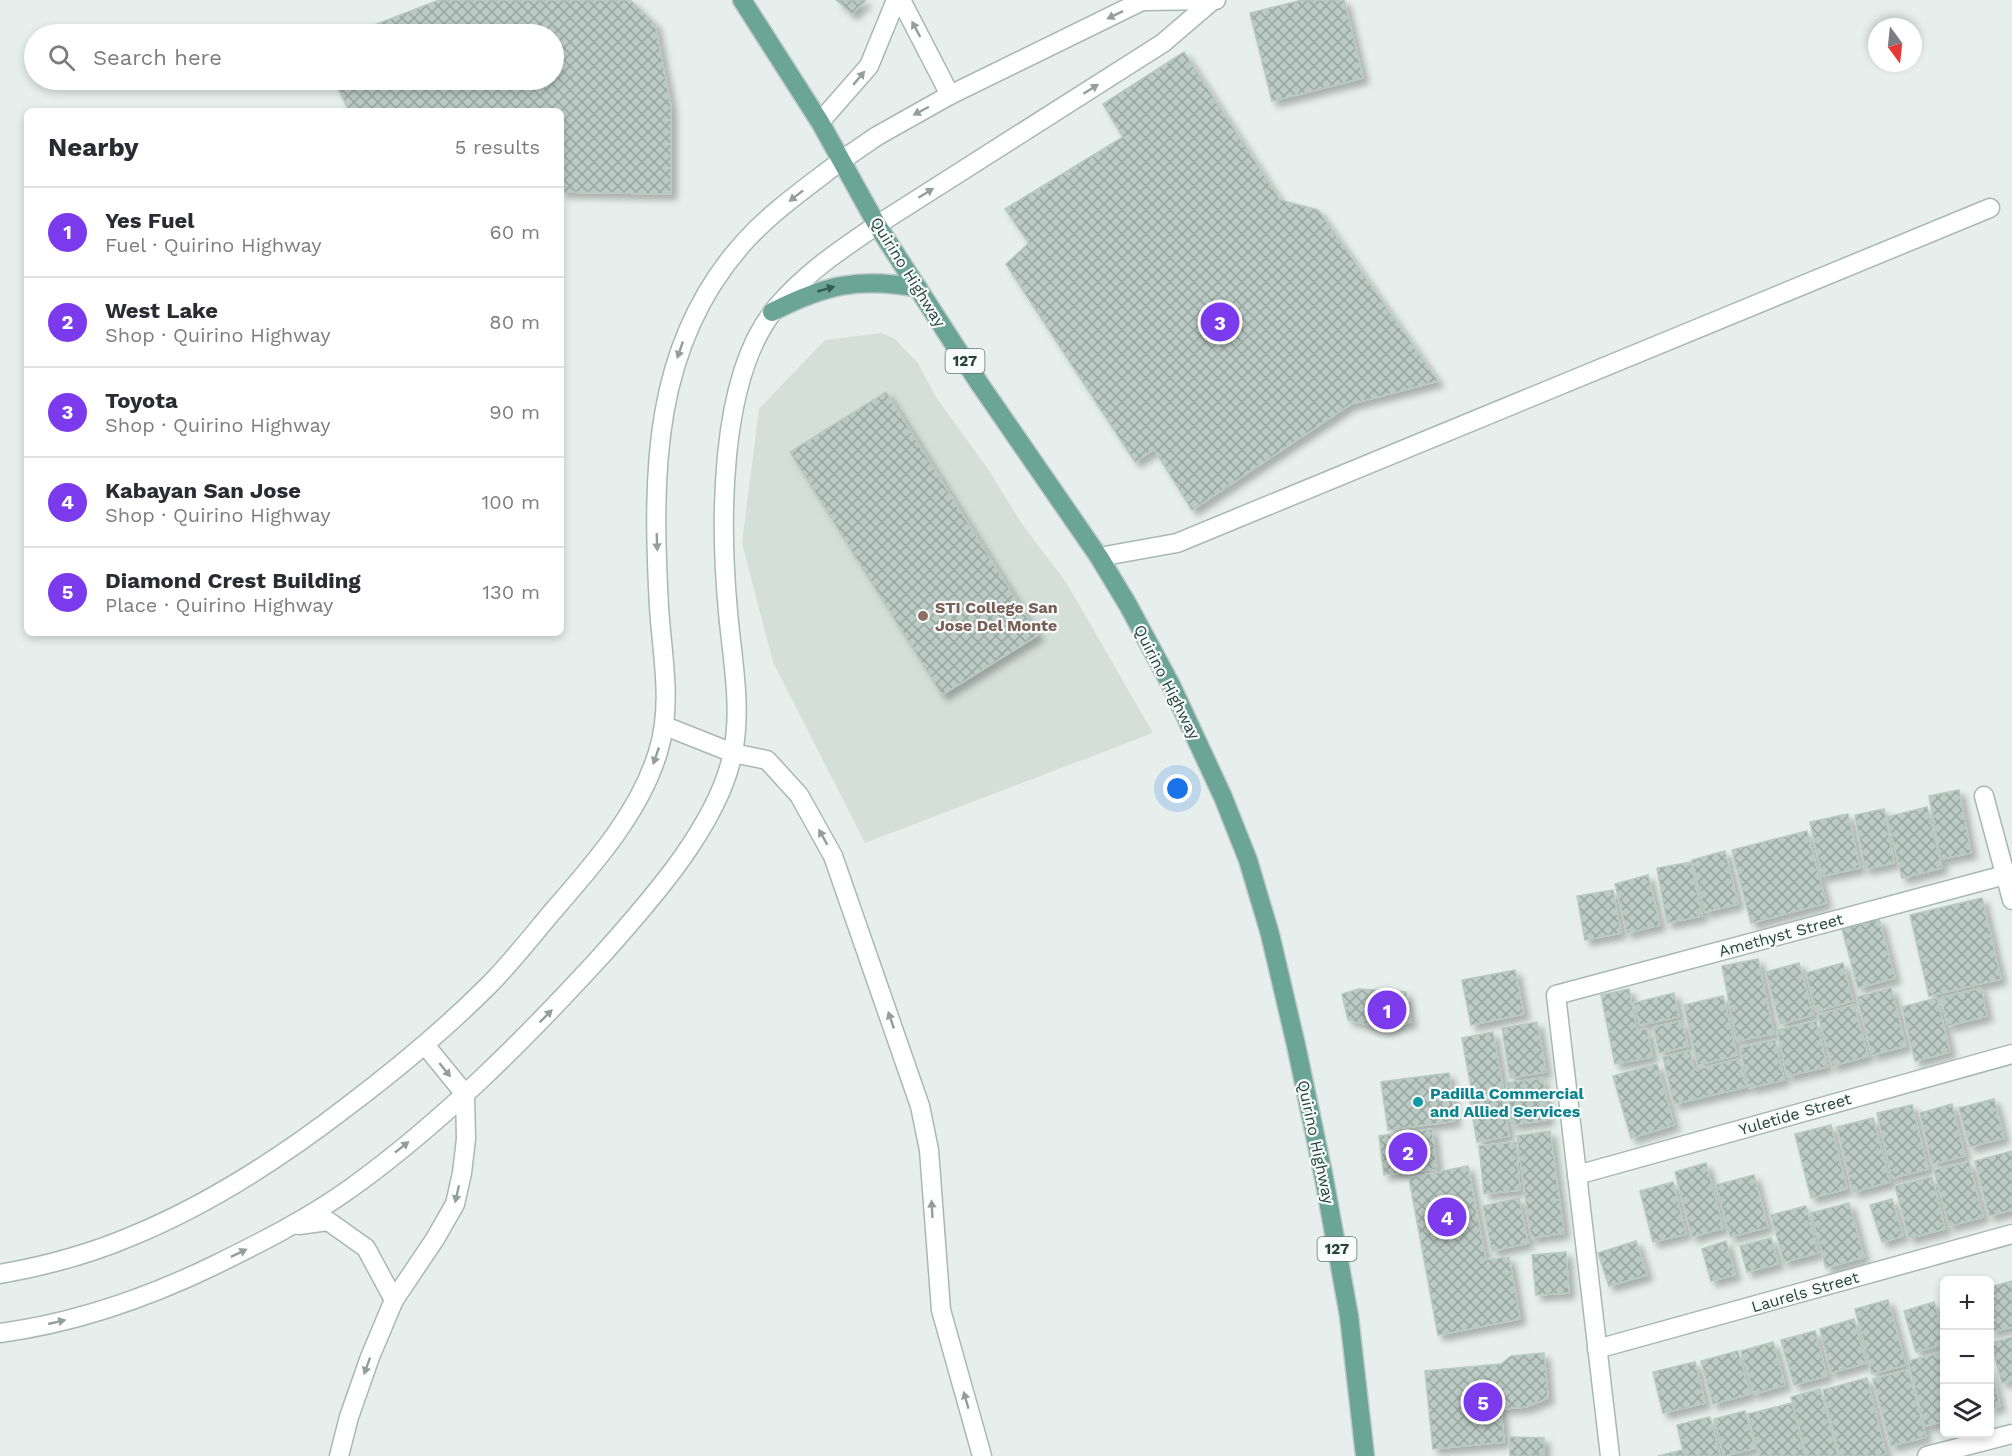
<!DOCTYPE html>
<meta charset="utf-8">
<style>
:root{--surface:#fff;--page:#f7f7f7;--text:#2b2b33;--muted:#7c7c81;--line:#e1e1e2;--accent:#7c3aed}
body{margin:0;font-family:"Work Sans",sans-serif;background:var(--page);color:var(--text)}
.controls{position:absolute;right:18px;bottom:18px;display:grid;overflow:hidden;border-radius:9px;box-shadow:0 3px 9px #0003}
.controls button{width:54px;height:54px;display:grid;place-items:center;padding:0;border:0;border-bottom:2px solid var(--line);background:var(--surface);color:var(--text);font:30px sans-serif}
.compass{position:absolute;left:1868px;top:18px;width:54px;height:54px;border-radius:50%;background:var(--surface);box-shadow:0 3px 9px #0003;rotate:165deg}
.you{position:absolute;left:1178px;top:789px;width:21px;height:21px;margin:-15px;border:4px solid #fff;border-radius:50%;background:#1a73e8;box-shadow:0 0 0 9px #1a73e833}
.badge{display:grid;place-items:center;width:39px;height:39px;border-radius:50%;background:var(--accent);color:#fff;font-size:20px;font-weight:700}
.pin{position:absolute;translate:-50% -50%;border:3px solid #fff;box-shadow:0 2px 6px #0006}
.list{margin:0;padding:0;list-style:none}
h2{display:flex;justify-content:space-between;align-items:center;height:78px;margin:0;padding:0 24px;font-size:26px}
h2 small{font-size:20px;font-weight:400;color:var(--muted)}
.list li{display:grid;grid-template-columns:39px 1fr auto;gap:18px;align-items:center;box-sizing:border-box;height:90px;padding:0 24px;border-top:2px solid var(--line)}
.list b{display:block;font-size:22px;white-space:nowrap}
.list p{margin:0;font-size:20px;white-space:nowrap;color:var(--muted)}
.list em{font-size:20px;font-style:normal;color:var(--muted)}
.icon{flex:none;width:33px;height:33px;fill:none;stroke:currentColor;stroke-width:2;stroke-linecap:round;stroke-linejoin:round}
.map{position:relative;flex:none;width:2012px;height:1456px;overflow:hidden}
.search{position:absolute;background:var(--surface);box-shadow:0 3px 9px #0003;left:24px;top:24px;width:540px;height:66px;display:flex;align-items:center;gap:15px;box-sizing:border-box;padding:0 21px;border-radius:33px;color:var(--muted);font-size:22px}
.panel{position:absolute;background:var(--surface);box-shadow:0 3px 9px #0003;left:24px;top:108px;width:540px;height:528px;border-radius:9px}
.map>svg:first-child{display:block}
.built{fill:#d4dfda}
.building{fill:url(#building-cross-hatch);stroke:#b8c9c2;stroke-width:1.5;filter:url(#shadow)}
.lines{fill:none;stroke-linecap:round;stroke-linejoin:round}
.service-casing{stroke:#a8b8b2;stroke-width:21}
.minor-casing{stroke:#a8b8b2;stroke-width:21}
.tertiary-casing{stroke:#a8b8b2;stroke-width:21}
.primary-casing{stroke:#c2cac8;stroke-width:21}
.service{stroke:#fff;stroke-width:18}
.minor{stroke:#fff;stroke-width:18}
.tertiary{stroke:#fff;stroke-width:18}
.primary{stroke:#6aa596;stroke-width:18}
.oneway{fill:#92a09c}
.oneway2{fill:#365b51}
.education-dot{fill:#8d6e63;stroke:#f7fbf9;stroke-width:2}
.culture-dot{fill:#0f9aa8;stroke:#f7fbf9;stroke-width:2}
.labels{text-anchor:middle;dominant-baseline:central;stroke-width:4.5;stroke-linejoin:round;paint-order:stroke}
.shield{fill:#f7fbf9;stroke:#637a73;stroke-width:1.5}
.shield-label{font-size:15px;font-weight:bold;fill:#24423a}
.street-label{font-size:16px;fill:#24423a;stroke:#f7fbf9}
.education-label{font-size:16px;font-weight:bold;fill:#785e54;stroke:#f7fbf9;text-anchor:start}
.culture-label{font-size:16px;font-weight:bold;fill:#0d838f;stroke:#f7fbf9;text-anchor:start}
</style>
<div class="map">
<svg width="2012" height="1456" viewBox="0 0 2012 1456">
<defs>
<pattern id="building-cross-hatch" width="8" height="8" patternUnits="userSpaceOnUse" patternTransform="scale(1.5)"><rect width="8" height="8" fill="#bbcac4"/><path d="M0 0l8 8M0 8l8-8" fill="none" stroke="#98a6a0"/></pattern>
<filter id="shadow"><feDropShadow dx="5.5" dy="5.5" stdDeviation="3" flood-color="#0004"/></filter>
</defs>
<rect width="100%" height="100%" fill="#e6efeb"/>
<polygon class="built" points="881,333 895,339 918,363 936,397 990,472 1022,524 1066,582 1153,733 865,843 773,662 742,543 759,409 825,340"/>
<g class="building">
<polygon points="439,0 630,0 655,24 671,107 671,194 561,192 561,111 349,111 334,80 554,80 554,34 351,34"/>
<polygon points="836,0 866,0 852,14"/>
<polygon points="1302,0 1344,0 1363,78 1272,101 1250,13"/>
<polygon points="1184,52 1280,200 1318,210 1438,381 1351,404 1192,510 1154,449 1135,462 1006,264 1029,243 1005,209 1123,137 1103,104"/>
<polygon points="886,392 1038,635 942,695 790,452"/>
<polygon points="1959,790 1971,853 1941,859 1929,796"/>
<polygon points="1927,807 1942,868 1902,878 1887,817"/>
<polygon points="1884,809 1894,863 1865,869 1855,815"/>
<polygon points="1848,814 1860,868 1822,876 1810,822"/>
<polygon points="1807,831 1826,903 1751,923 1732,850"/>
<polygon points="1725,851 1738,904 1705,912 1692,860"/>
<polygon points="1691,862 1702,916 1667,923 1657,868"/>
<polygon points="1648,875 1660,925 1627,933 1615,884"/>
<polygon points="1613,890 1621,933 1585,940 1577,896"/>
<polygon points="1982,898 2001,979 1929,996 1910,915"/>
<polygon points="1879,919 1895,978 1858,988 1842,929"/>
<polygon points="1758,959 1774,1034 1737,1041 1722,966"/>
<polygon points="1799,963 1813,1015 1780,1024 1766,972"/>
<polygon points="1843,963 1853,1001 1816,1011 1806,973"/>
<polygon points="1515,970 1524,1014 1471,1025 1462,980"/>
<polygon points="1891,988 1906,1046 1872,1055 1857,997"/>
<polygon points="1981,988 1987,1016 1948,1026 1941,998"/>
<polygon points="1359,989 1406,992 1411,1022 1386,1029 1348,1020 1342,994"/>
<polygon points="1629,989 1637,1031 1647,1029 1652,1057 1615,1064 1601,995"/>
<polygon points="1674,993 1679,1017 1640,1025 1634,1003"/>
<polygon points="1723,996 1737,1055 1698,1065 1684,1005"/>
<polygon points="1937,998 1950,1052 1915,1061 1902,1007"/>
<polygon points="1854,1005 1868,1056 1832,1066 1818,1015"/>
<polygon points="1682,1021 1688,1046 1659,1053 1654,1027"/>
<polygon points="1816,1021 1827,1067 1787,1076 1777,1030"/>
<polygon points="1537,1022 1546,1072 1510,1078 1502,1028"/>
<polygon points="1493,1032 1503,1088 1472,1093 1462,1038"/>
<polygon points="1775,1040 1784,1080 1749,1088 1740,1048"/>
<polygon points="1690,1051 1694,1070 1739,1059 1746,1087 1674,1104 1663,1057"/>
<polygon points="1657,1064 1674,1125 1631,1138 1613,1076"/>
<polygon points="1449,1073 1455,1121 1388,1130 1381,1082"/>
<polygon points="1543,1078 1548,1120 1512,1125 1507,1083"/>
<polygon points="1502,1096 1509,1136 1477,1142 1470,1102"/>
<polygon points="1994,1099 2004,1138 1970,1147 1959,1108"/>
<polygon points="1952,1104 1965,1156 1932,1164 1920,1113"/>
<polygon points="1912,1105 1928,1169 1892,1178 1877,1113"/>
<polygon points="1873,1118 1890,1182 1853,1192 1837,1127"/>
<polygon points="1831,1125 1847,1189 1811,1198 1795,1134"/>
<polygon points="1432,1129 1437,1169 1384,1175 1379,1136"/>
<polygon points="1550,1131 1564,1233 1531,1238 1517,1136"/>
<polygon points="1516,1142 1520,1190 1484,1194 1479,1146"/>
<polygon points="2012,1151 2012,1210 1989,1216 1975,1161"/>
<polygon points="1969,1162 1983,1217 1949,1226 1934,1170"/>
<polygon points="1706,1163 1723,1228 1692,1237 1675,1172"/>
<polygon points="1468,1166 1486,1260 1509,1257 1520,1319 1438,1335 1409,1178"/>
<polygon points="1754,1175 1768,1227 1730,1237 1716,1185"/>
<polygon points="1932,1177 1945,1229 1909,1238 1895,1186"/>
<polygon points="1673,1182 1686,1234 1653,1242 1640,1191"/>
<polygon points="1519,1198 1528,1243 1492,1251 1483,1206"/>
<polygon points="1892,1199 1903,1236 1882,1242 1870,1205"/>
<polygon points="1849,1203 1864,1257 1826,1268 1811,1213"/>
<polygon points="1806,1206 1818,1253 1784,1262 1771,1215"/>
<polygon points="1771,1238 1778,1264 1747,1272 1740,1246"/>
<polygon points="1636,1241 1647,1275 1609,1286 1598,1253"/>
<polygon points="1726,1241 1735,1275 1711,1281 1702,1249"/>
<polygon points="1566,1252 1569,1293 1536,1295 1532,1255"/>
<polygon points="2012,1281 2012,1327 1991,1332 1990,1287"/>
<polygon points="1888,1300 1906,1365 1872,1374 1855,1309"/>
<polygon points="1934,1302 1944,1337 1944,1344 1916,1352 1904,1311"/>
<polygon points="1854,1319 1866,1363 1831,1373 1820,1329"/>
<polygon points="1815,1331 1827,1376 1794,1385 1781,1340"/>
<polygon points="2012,1337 2012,1380 2002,1383 1991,1343"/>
<polygon points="1773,1342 1785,1385 1754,1394 1741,1351"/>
<polygon points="1738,1351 1750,1394 1713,1404 1701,1361"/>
<polygon points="1944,1352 1944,1421 1925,1426 1908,1361"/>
<polygon points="1544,1353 1548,1398 1526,1407 1501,1409 1504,1442 1433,1449 1425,1371 1501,1364 1511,1356"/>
<polygon points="1695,1362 1705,1403 1663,1413 1653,1372"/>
<polygon points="1990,1364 2000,1406 1990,1409"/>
<polygon points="1908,1370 1926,1437 1891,1446 1873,1379"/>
<polygon points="1867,1378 1886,1454 1879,1456 1840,1456 1823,1390"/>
<polygon points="1820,1389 1838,1456 1807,1456 1791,1397"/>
<polygon points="1792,1403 1805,1456 1759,1456 1748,1414"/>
<polygon points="1745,1411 1755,1448 1724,1456 1714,1419"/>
<polygon points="1710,1417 1720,1456 1658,1456 1683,1450 1677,1425"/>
<polygon points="1510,1437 1544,1438 1544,1456 1510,1456"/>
</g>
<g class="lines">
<defs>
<g id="service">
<polyline points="901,0 950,95"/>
<polyline points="820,122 869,66 896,0"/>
<polyline points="1099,557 1177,543 1990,208"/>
</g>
<g id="minor">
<polyline points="665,726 733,753 767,760 799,795 833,856 920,1106 929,1150 941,1310 982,1456"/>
<polyline points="1984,796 2012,900"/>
<polyline points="1577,1175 2012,1054"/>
<polyline points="299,1225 328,1221 366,1248 394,1300"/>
<path d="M0 1274C45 1266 90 1254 132 1236 210 1204 282 1157 348 1106 397 1069 444 1030 488 986 511 963 532 936 553 911 594 864 640 812 658 752 673 704 662 656 659 607 652 474 651 343 747 239 775 209 810 185 842 160"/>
<path d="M0 1333C75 1323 147 1298 215 1265 262 1242 309 1218 351 1188 444 1121 526 1038 603 954 651 900 719 824 733 752 742 707 732 657 728 612 720 525 718 379 775 309 804 274 840 250 877 225"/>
<polyline points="1597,1349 2012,1234"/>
<polyline points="339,1456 349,1417 370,1357 394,1300 435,1239 455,1204 462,1173 466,1139 465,1094 425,1045"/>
<polyline points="1610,1456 1556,995 2005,875"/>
<polyline points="1927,1456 2012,1434"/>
</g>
<g id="tertiary">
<polyline points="842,160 877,136 950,95 1142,1 1216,0"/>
<polyline points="877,225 1163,43 1212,1"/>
</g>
<g id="primary">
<polyline points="742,0 820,122 877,225 979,383 1099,557 1128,605 1171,685 1223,797 1248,860 1270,934 1296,1045 1324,1178 1349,1316 1365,1456"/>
<path d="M772 312C825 285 858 277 918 288"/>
</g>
</defs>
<use href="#service" class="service-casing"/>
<use href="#minor" class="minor-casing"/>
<use href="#tertiary" class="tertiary-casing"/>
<use href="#primary" class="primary-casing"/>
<use href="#service" class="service"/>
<use href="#minor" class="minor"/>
<use href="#tertiary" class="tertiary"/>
<use href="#primary" class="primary"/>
</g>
<defs><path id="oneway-solid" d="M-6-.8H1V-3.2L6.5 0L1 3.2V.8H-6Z" transform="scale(1.5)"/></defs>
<g class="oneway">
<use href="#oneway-solid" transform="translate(1115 15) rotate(154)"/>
<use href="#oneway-solid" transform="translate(916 29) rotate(-118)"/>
<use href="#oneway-solid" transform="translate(859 78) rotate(-50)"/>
<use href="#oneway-solid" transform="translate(1091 89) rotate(-32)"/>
<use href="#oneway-solid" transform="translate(921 111) rotate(152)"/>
<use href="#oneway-solid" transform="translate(926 193) rotate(-32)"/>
<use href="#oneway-solid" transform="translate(796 196) rotate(142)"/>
<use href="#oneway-solid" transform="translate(680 350) rotate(109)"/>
<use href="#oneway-solid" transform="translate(657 542) rotate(88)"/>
<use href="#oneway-solid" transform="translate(656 756) rotate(109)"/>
<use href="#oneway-solid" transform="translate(823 837) rotate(-119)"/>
<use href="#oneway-solid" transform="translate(546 1016) rotate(-45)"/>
<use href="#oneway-solid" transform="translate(891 1020) rotate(-109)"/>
<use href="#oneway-solid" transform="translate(445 1070) rotate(51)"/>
<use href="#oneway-solid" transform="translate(402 1147) rotate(-38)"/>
<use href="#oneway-solid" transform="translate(457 1194) rotate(103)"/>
<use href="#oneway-solid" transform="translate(932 1209) rotate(-93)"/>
<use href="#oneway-solid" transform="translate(239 1253) rotate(-26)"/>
<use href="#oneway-solid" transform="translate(57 1322) rotate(-13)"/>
<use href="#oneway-solid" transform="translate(367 1366) rotate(110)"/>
<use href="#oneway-solid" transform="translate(966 1400) rotate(-106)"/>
</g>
<use class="oneway2" href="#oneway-solid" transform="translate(826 289) rotate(-16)"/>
<circle class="education-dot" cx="923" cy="616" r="6"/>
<circle class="culture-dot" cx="1418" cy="1102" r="6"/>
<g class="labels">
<g class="shield">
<rect x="945.5" y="349" width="39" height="24" rx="4.5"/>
<rect x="1317.5" y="1237" width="39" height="24" rx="4.5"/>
</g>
<g class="shield-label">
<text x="965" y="361">127</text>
<text x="1337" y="1249">127</text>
</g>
<g class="street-label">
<text transform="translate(908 272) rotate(58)">Quirino Highway</text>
<text transform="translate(1167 682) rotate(63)">Quirino Highway</text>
<text transform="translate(1781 935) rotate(-15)">Amethyst Street</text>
<text transform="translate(1795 1114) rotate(-16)">Yuletide Street</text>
<text transform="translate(1316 1142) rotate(78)">Quirino Highway</text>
<text transform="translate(1805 1292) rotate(-16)">Laurels Street</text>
</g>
<g class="education-label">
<text x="935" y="607">STI College San<tspan x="935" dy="18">Jose Del Monte</tspan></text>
</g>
<g class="culture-label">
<text x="1430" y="1093">Padilla Commercial<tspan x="1430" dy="18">and Allied Services</tspan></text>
</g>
</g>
</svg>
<div class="controls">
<button>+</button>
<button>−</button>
<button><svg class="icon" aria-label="layers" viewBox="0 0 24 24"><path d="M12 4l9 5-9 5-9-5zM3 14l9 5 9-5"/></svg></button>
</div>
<svg class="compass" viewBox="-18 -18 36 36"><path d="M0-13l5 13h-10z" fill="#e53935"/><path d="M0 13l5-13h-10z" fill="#7c7c81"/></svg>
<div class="you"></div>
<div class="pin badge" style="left:1387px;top:1010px">1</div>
<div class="pin badge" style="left:1408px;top:1152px">2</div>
<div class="pin badge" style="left:1220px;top:322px">3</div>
<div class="pin badge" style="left:1447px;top:1217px">4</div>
<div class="pin badge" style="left:1483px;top:1402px">5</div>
<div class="search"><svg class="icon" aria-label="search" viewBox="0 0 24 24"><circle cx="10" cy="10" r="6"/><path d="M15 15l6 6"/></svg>Search here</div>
<section class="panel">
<h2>Nearby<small>5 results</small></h2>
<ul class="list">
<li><span class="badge">1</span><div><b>Yes Fuel</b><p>Fuel · Quirino Highway</p></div><em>60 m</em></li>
<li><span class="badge">2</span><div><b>West Lake</b><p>Shop · Quirino Highway</p></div><em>80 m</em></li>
<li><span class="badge">3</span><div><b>Toyota</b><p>Shop · Quirino Highway</p></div><em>90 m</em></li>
<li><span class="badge">4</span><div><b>Kabayan San Jose</b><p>Shop · Quirino Highway</p></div><em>100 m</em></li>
<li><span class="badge">5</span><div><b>Diamond Crest Building</b><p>Place · Quirino Highway</p></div><em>130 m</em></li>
</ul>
</section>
</div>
